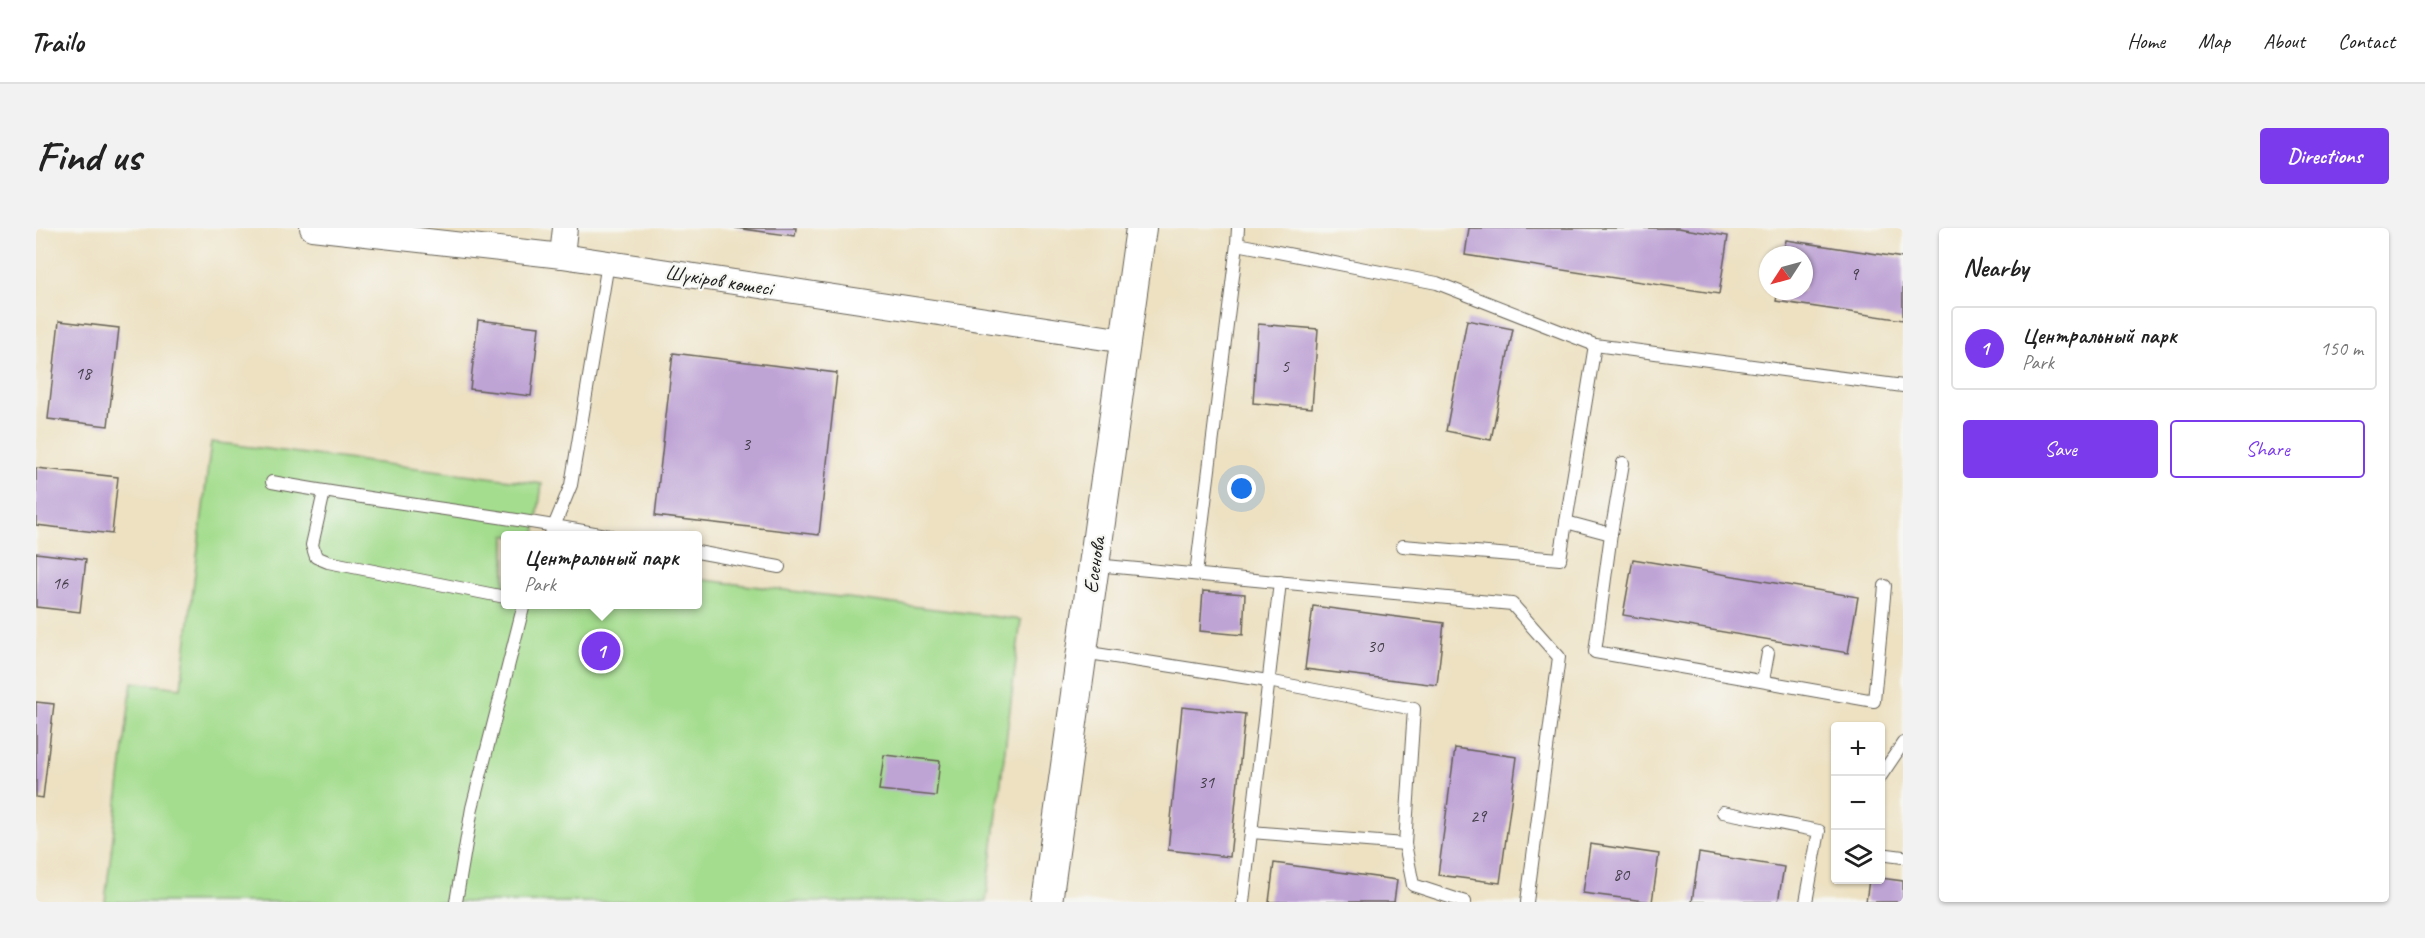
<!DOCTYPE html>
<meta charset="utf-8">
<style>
:root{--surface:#fff;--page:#f2f2f2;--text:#222;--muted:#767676;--line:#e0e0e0;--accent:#7c3aed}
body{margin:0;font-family:Caveat,sans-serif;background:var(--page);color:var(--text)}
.controls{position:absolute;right:18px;bottom:18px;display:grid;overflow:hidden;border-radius:6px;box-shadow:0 2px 4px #0004}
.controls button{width:54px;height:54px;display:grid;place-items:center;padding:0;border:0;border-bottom:2px solid var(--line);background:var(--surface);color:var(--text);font:30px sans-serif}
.compass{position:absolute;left:1723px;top:18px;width:54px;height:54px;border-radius:50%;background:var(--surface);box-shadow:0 2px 4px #0004;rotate:234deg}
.you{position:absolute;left:1206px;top:261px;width:21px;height:21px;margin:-15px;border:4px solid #fff;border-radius:50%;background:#1a73e8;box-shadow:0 0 0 9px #1a73e833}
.badge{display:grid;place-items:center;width:39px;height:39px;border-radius:50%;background:var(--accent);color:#fff;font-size:20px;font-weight:700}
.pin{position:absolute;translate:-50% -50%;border:3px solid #fff;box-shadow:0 2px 6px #0006}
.popup{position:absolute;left:465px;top:303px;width:201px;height:78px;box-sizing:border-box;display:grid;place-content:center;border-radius:6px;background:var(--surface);filter:drop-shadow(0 2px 4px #0005);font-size:20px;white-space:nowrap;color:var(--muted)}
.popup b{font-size:22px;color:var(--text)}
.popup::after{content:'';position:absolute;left:50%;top:100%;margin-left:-12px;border:12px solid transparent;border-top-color:var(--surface)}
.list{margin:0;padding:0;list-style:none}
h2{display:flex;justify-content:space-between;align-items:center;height:78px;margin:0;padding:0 24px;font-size:26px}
h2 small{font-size:20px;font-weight:400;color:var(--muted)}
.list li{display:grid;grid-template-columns:39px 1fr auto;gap:18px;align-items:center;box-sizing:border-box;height:84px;margin:0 12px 12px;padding:0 12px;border:2px solid var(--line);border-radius:6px}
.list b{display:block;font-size:22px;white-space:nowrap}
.list p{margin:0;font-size:20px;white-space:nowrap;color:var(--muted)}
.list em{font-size:20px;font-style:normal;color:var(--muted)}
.actions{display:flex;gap:12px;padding:18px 24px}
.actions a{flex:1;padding:14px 0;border:2px solid var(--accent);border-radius:6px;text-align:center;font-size:21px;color:var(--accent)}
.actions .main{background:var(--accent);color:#fff}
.icon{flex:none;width:33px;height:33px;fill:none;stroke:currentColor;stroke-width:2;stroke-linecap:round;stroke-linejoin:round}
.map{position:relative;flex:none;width:1867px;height:674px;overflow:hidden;border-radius:6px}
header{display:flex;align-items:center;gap:36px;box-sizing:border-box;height:84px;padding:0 30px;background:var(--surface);border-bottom:2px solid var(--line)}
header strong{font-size:28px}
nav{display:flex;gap:33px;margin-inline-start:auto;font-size:21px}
.intro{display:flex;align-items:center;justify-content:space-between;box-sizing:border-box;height:144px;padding:0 36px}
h1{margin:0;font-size:42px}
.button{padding:15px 27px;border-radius:6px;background:var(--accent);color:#fff;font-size:21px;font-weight:700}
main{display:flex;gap:36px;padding:0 36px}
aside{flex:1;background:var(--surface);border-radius:6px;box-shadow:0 2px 4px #0004}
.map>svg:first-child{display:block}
.green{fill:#a4dd8e;stroke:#607c55;stroke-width:1.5}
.building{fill:#bea3d5}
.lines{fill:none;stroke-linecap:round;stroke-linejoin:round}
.service-casing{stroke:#656156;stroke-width:14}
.minor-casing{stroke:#656156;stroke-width:26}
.tertiary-casing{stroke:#656156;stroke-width:32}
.service{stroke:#fff;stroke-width:12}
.minor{stroke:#fff;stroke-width:24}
.tertiary{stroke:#fff;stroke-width:30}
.labels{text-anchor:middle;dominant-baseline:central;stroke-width:4.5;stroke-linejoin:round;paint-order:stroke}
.number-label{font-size:18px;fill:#443e4a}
.street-label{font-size:21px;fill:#1c1c1c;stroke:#f6f6f2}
</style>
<header>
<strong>Trailo</strong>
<nav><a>Home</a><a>Map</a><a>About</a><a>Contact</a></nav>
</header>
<div class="intro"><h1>Find us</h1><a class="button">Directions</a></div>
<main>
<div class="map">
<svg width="1867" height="674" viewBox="0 0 1867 674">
<rect width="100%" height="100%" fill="#f6f6f2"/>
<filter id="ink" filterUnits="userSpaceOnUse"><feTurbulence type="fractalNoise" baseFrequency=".0167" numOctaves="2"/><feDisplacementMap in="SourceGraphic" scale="12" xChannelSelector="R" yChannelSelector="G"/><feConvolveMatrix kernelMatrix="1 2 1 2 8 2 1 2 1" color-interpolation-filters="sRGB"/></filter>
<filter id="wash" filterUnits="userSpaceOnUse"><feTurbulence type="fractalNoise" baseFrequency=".008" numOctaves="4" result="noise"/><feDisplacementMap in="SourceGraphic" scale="24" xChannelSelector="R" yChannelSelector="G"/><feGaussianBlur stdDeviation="1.35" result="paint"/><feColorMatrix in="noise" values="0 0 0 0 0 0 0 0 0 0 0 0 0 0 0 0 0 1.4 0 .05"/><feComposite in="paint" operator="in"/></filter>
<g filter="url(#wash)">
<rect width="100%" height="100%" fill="#ede1c2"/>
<polygon class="green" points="175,214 506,256 499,307 469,308 469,376 661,376 661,351 985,392 950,674 69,674 96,454 145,460"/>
<g id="blocks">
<g class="building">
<polygon points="699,0 760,0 759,8"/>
<polygon points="1433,0 1642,0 1692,8 1683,66 1429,27"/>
<polygon points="1750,12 1867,30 1867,92 1740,73 1742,63 1768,63 1768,27 1747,27"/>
<polygon points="442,92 503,99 495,168 434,161"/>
<polygon points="1431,92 1477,101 1455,212 1410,203"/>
<polygon points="23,93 83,100 72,198 12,191"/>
<polygon points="1222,96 1282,101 1276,180 1217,175"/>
<polygon points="637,125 801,145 783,307 619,288"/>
<polygon points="0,240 82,249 76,306 0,297"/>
<polygon points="0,325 50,331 44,384 0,379"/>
<polygon points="1597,331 1822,369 1812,425 1587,387"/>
<polygon points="1167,363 1209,366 1207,407 1164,403"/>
<polygon points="1277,378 1408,395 1401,457 1269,441"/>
<polygon points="0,474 18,476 7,570 0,569"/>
<polygon points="1146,479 1209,486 1194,629 1132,622"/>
<polygon points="1419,520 1481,529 1464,655 1402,647"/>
<polygon points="848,527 904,533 900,568 843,562"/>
<polygon points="1554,616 1623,626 1616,674 1547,665"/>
<polygon points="1663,625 1748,639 1742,674 1656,674"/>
<polygon points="1238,635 1361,652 1358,674 1233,674"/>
<polygon points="1844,650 1867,653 1867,674 1830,674 1833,652"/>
</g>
</g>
</g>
<g filter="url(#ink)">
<use href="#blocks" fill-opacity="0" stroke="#656156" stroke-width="1.5"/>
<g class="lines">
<defs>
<g id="service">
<polyline points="1201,16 1202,0"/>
<path d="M236 254C348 275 462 286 575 308"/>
<polyline points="288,264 276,317 280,329 292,334 469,369"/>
<polyline points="1530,294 1575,306 1587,235"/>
<polyline points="1575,306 1559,424 1838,473 1849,358"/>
<polyline points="514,308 535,257 572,35"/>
<polyline points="1367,318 1524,331 1559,117"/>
<polyline points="661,324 743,339"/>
<polyline points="1059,337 1476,376 1523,429 1491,674"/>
<polyline points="1160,346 1201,16 1401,55 1559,117 1867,158"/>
<polyline points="1047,424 1232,453 1378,481 1369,616 1215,604"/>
<polyline points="1727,453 1732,425"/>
<polyline points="1844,549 1867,515"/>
<polyline points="1687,584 1783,603 1770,674"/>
<polyline points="1369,616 1377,657 1429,674"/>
<polyline points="1844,626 1867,629"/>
<polyline points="420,674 436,580 488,376"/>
<polyline points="1207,674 1244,354"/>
</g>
<g id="minor">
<polyline points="276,0 526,28 1089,113"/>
<polyline points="526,28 529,0"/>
</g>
<polyline id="tertiary" points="1011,674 1105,0"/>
</defs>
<use href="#service" class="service-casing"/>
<use href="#minor" class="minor-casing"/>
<use href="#tertiary" class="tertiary-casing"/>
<use href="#service" class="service"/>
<use href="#minor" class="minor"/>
<use href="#tertiary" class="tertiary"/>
</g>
</g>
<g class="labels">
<g class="number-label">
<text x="1818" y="46">9</text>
<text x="1249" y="138">5</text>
<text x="47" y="145">18</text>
<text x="710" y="216">3</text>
<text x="24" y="355">16</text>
<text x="1339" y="418">30</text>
<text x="1170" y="554">31</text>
<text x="1442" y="588">29</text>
<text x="1585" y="646">80</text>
</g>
<g class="street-label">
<text transform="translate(683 52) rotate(9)">Шүкіров көшесі</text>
<text transform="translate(1058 337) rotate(-82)">Есенова</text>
</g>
</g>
</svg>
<div class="controls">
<button>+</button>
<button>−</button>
<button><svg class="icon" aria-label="layers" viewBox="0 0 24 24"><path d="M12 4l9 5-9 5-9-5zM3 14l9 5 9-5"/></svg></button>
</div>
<svg class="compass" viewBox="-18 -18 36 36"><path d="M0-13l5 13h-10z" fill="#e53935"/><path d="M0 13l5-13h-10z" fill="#767676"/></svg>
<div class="you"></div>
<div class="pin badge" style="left:565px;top:423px">1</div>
<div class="popup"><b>Центральный парк</b>Park</div>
</div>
<aside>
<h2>Nearby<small></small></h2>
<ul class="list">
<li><span class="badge">1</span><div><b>Центральный парк</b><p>Park</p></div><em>150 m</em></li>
</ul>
<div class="actions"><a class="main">Save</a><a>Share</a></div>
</aside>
</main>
